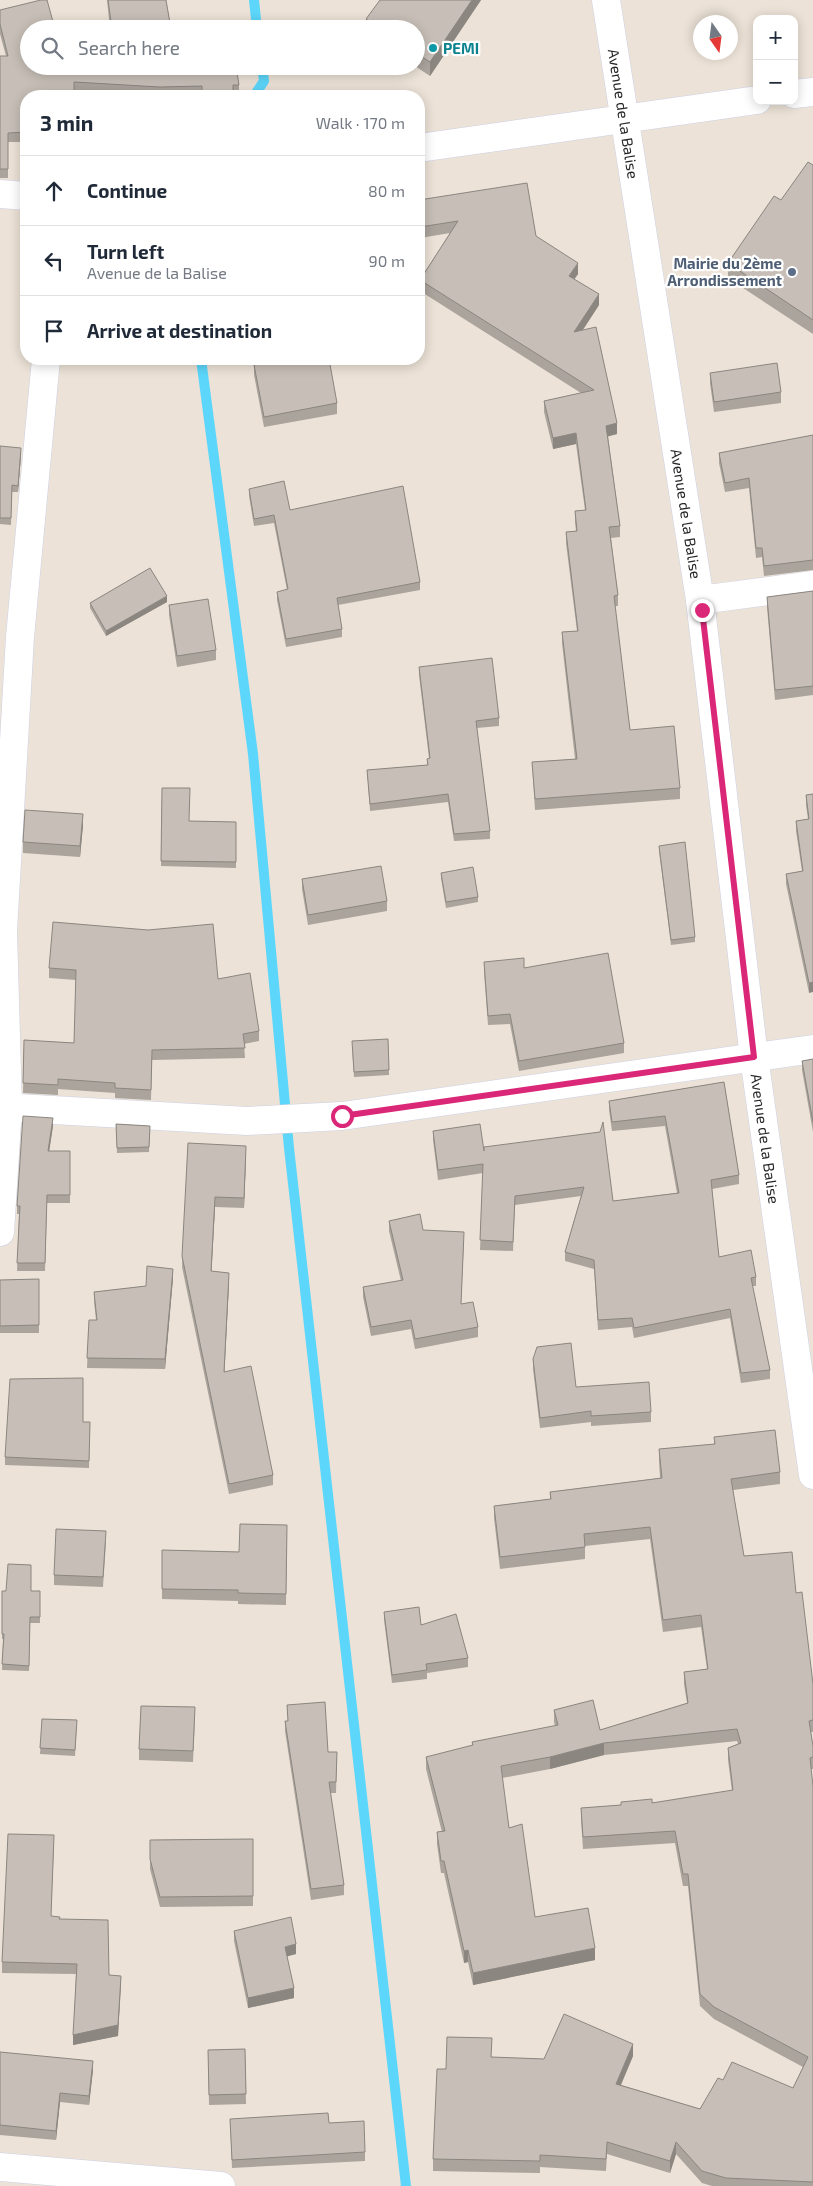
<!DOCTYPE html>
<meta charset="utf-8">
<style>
:root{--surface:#fff;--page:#f2f2f3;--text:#1f2937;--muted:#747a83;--line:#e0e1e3}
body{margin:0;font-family:"Exo 2",sans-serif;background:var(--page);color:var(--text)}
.controls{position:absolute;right:15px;top:15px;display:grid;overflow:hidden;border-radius:10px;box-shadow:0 2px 12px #0003}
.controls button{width:45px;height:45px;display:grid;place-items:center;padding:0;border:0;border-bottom:1px solid var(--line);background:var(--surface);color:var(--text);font:25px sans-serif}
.compass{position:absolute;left:693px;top:15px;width:45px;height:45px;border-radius:50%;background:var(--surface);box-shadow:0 2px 12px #0003;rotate:166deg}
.stop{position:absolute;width:15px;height:15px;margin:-11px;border:4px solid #db2777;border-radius:50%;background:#fff}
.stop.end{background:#db2777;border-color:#fff;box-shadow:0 1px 5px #0008}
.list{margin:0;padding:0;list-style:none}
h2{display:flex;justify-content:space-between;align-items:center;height:65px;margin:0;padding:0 20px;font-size:21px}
h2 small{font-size:16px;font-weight:400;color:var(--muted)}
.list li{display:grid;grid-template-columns:32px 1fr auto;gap:15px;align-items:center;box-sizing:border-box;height:70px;padding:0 20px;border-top:1px solid var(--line)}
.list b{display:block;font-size:19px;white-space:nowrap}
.list p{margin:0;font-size:16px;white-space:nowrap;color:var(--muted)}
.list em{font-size:16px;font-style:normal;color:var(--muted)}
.icon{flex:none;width:28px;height:28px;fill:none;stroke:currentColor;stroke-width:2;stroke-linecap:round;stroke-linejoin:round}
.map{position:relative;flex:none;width:813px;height:2186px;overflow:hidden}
.search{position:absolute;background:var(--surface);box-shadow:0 2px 12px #0003;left:20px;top:20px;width:405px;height:55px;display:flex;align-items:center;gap:12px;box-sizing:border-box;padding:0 18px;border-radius:28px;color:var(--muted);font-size:19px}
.panel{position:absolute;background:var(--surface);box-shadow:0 2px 12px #0003;left:20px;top:90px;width:405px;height:275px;border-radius:20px}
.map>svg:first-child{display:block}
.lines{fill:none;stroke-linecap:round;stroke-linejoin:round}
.stream{stroke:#5cd7fb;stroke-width:10}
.minor-casing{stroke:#ccd1e3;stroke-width:29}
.minor{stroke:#fff;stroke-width:28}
.wall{fill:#aba49d}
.shaded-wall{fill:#8b8680}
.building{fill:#c7bfb7;stroke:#8b8680}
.route{stroke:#db2777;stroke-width:6}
.culture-dot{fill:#0f9aa8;stroke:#fff;stroke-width:2}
.service-dot{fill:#5c6f8a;stroke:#fff;stroke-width:2}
.labels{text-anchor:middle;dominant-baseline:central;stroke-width:4.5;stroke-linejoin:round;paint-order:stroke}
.culture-label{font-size:15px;font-weight:bold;fill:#0d838f;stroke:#fff;text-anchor:start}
.street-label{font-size:15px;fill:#272727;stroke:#fff}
.service-label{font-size:15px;font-weight:bold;fill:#4e5e75;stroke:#fff;text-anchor:end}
</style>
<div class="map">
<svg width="813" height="2186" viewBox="0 0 813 2186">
<rect width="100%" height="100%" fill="#ece2d7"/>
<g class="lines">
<g class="stream">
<polyline points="254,0 257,29"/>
<polyline points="254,96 264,81 262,66"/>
<polyline points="201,359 253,754 289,1148 406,2186"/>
</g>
<defs>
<g id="minor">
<path id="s1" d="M606 0 700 600 754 1057 813 1475"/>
<polyline points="794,94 813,92"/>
<polyline points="419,148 757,100"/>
<polyline points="0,194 26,196"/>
<polyline points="700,600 813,585"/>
<polyline points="0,1107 247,1121 342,1116 813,1049"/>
<polyline points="0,1232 8,1107 3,931 20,637 46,359"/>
<polyline points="0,2167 221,2186"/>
</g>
</defs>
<use href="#minor" class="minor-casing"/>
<use href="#minor" class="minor"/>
</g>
<g class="wall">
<polygon points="107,0 166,0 171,29 110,29"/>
<polygon points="481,0 430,76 415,66 416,66 416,29 366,29 366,19"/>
<polygon points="0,10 29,66 239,85 239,94 151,96 74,92 26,96 26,142 8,142 8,178 0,178 0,56 6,56 0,34"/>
<polygon points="813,165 813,334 728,278 728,263 781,200"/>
<polygon points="419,200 536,236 578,274 574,279 599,305 583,330 617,434 608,436 620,526 620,537 611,538 618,595 618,606 615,606 630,730 680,788 680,799 535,810 532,762 575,759 562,643 562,632 577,631 566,543 566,532 576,531 575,522 575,511 585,510 576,444 553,449 544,412 544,401 581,393 420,291 420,280 450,233 420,238 419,230"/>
<polygon points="254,365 337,403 337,414 264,427 254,375"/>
<polygon points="710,373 781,392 781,403 714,412 710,383"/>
<polygon points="813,435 813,570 764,576 762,557 756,558 749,488 725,492 719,463 719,453"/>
<polygon points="0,446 21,455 18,492 12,492 11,525 0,524"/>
<polygon points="249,489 290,510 420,582 420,590 338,605 342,629 342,637 286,647 277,600 277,592 287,590 274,523 254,526 249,496"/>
<polygon points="813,591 813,695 775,700 767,607 767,597"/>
<polygon points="167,602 106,636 90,608 90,603"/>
<polygon points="169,605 216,650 216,660 177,667 169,615"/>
<polygon points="419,667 499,718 499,726 477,728 490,831 490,839 454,841 448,802 370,811 367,770 427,765 427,759 429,758 419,675"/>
<polygon points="162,788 189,821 236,822 236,868 161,866"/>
<polygon points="813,794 809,993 786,884 786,874 802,871 796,831 796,821 808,819 806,805 806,795"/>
<polygon points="83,825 80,857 23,853 23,842"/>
<polygon points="659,846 695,937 695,942 671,945 659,851"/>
<polygon points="441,873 478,897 478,902 446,908 441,878"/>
<polygon points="302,879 387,901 387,911 308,925 302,889"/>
<polygon points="484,962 624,1043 624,1053 519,1071 510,1024 488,1025 484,972"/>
<polygon points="49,968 218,979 259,1031 259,1041 244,1044 245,1058 152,1060 151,1100 115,1098 115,1093 58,1089 58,1095 23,1093 24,1040 74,1043 76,980 49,978"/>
<polygon points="388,1039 389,1075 354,1077 352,1046"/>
<polygon points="813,1059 813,1132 802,1070 802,1061"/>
<polygon points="724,1082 739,1175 739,1184 712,1189 719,1257 756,1277 756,1286 752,1286 770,1370 770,1379 741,1383 730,1318 634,1338 632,1327 598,1330 594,1269 565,1261 565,1252 581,1196 515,1205 513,1251 480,1250 483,1173 438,1180 433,1140 433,1131 484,1151 600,1132 613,1201 677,1193 665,1126 612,1131 609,1110 609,1101"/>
<polygon points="116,1124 150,1126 149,1152 117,1153"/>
<polygon points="53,1126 49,1151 70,1151 70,1203 47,1203 45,1271 17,1271 19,1214 17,1214 17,1206"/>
<polygon points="188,1143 246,1156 244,1208 215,1207 211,1271 229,1283 224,1372 273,1475 273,1485 229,1494 182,1267"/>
<polygon points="389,1221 423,1230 464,1241 461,1304 478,1327 478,1337 415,1349 411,1329 371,1336 363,1297 363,1287 401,1281 389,1231"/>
<polygon points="173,1278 165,1369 87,1368 89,1320 96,1320 94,1301 94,1292 146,1286"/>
<polygon points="39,1279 39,1333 0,1333 0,1280"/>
<polygon points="533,1359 576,1387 651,1412 651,1422 591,1426 591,1422 540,1428 533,1369"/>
<polygon points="90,1422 89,1468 5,1465 5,1457"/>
<polygon points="714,1437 780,1472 780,1484 733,1490 744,1556 796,1593 813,1684 813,1732 811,1732 813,1746 813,1769 811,1769 813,1786 813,2186 712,2186 702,2183 676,2154 670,2173 607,2154 606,2171 540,2167 540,2173 433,2171 433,2159 446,2069 491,2057 544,2059 633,2056 621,2085 700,2109 723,2080 793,2088 803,2067 714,2019 700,2006 688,1886 683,1886 675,1843 583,1849 581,1820 581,1808 652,1803 732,1791 728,1760 728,1748 738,1744 737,1741 604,1755 550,1769 502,1778 509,1828 535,1917 595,1960 473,1985 468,1962 464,1963 444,1873 441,1873 437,1844 437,1832 442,1832 426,1769 426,1757 472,1746 472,1742 555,1726 554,1722 554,1710 600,1730 687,1703 684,1684 684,1672 707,1669 701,1627 663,1632 650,1539 585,1546 585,1559 500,1569 494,1518 494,1506 550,1499 550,1492 660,1478 659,1461 659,1449 714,1444"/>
<polygon points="287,1525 286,1605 238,1604 238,1601 162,1599 162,1550 239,1552"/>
<polygon points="106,1542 103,1587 54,1585 54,1575"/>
<polygon points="2,1591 40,1591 40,1623 30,1623 29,1671 2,1670 3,1639 2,1639"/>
<polygon points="384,1612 468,1658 468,1667 427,1673 427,1679 392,1683 384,1620"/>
<polygon points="287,1705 328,1752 337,1752 336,1793 330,1793 344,1885 344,1895 311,1900 285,1731 285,1721 288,1721"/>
<polygon points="195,1718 193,1762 139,1760 139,1749"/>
<polygon points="42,1719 77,1720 75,1756 40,1754"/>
<polygon points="253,1839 253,1906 160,1907 150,1869 150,1840"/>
<polygon points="54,1845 51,1916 59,1919 109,1975 121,1986 118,2036 73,2045 76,1974 2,1973 2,1962"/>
<polygon points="234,1931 296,1954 287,1956 294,1998 248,2008 234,1941"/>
<polygon points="245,2049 246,2104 209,2105 208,2050"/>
<polygon points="0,2052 93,2070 89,2105 60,2102 56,2140 0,2135"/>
<polygon points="230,2119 329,2123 365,2152 365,2161 232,2168"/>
</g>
<g class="shaded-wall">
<polygon points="472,0 481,0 430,76 430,62"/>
<polygon points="578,263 578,274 569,287 569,276"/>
<polygon points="599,294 599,305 574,343 574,332"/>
<polygon points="354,359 376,359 354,365"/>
<polygon points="617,423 617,434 606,437 606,426"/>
<polygon points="576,433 576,444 553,449 553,438"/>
<polygon points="21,448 21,455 18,492 18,486"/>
<polygon points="167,596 167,602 106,636 106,631"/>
<polygon points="83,814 83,825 80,857 80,846"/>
<polygon points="813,982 813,992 809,993 809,983"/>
<polygon points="53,1118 53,1126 48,1159 48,1151"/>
<polygon points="246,1146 246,1156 244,1208 244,1198"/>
<polygon points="215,1197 215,1207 211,1282 211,1271"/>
<polygon points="173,1269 173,1278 165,1369 165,1359"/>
<polygon points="229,1273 229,1283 224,1382 224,1372"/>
<polygon points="604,1743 604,1755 550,1769 550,1757"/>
<polygon points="296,1944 296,1954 285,1957 285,1947"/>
<polygon points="595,1948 595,1960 473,1985 473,1973"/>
<polygon points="468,1950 468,1962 464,1963 464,1951"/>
<polygon points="121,1976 118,2036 73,2045 73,2035"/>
<polygon points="294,1988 294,1998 248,2008 248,1998"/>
<polygon points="633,2044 633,2056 616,2096 616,2084"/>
<polygon points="93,2061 93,2070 89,2105 89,2096"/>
<polygon points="60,2093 60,2102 56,2140 56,2131"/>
<polygon points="676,2142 676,2154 670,2173 670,2161"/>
</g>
<g class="building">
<polygon points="41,0 47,0 55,29 29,29 29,66 236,66 239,85 233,85 233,96 202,96 202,86 160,87 74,82 74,96 26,96 26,132 8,133 8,169 0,169 0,56 8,56 0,24 0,10"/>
<polygon points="108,0 166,0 171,29 112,29"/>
<polygon points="380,0 472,0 430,62 416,53 416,29 380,29 366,19"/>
<polygon points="808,162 813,165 813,320 728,263 774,196 781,200"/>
<polygon points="527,183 536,236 578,263 569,276 599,294 574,332 596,327 617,423 606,426 620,526 609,527 618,595 614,596 630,730 674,726 680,788 535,799 532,762 577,759 562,632 578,631 566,532 577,531 575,511 586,510 576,433 553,438 544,401 594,390 420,280 458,221 420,227 419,219 419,200"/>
<polygon points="285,359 329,359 337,403 264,417 254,365"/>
<polygon points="777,363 781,392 714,402 710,373"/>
<polygon points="813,435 813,560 764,566 762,548 756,548 749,478 725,483 719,453"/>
<polygon points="0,446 21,448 18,486 12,485 11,518 0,518"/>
<polygon points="284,481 290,510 403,486 420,582 337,598 342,629 286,639 277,592 288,589 274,515 254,519 249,489"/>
<polygon points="150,568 167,596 106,631 90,603"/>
<polygon points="813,591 813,686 775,690 767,597"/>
<polygon points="208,599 216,650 177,656 169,605"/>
<polygon points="492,658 499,718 476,721 490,831 454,834 448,794 370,804 367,770 428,765 427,759 430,758 419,667"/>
<polygon points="162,788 190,788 189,821 236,822 236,862 161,861"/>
<polygon points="813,794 813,982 809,983 786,874 803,871 796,821 809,819 806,795"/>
<polygon points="25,810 83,814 80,846 23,842"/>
<polygon points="685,842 695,937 671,940 659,846"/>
<polygon points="381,866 387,901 308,915 302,879"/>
<polygon points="473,867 478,897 446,902 441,873"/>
<polygon points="53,922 148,930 213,924 218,979 250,973 259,1031 243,1034 245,1048 152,1050 151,1090 115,1088 115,1083 58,1079 58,1085 23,1083 24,1040 74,1043 76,970 49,968"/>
<polygon points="608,953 624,1043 519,1061 510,1014 488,1016 484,962 524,958 524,968"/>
<polygon points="388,1039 389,1070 354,1072 352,1041"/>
<polygon points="813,1059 813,1122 802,1061"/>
<polygon points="724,1082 739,1175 711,1180 719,1257 751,1250 756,1277 751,1278 770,1370 741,1373 730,1309 634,1328 632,1318 598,1320 594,1260 565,1252 584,1187 515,1196 513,1242 480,1240 483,1164 438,1170 433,1131 480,1124 484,1151 484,1147 600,1132 603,1122 613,1201 679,1193 665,1116 612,1122 609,1101"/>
<polygon points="23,1116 53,1118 48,1151 70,1151 70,1195 47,1195 45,1263 17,1263 20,1206 17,1206"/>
<polygon points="116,1124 150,1126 149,1147 117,1148"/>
<polygon points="188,1143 246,1146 244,1198 215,1197 211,1271 229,1273 224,1372 251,1366 273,1475 229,1484 182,1256"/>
<polygon points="420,1214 423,1230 464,1232 461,1304 473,1302 478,1327 415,1339 411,1320 371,1327 363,1287 403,1280 389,1221"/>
<polygon points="147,1266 173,1269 165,1359 87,1358 89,1320 97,1320 94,1292 146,1286"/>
<polygon points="39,1279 39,1325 0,1326 0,1280"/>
<polygon points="571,1343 576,1387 649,1382 651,1412 591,1416 591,1411 540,1418 533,1359 537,1347"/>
<polygon points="83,1378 83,1422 90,1422 89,1461 5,1457 10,1379"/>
<polygon points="775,1430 780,1472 731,1479 744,1556 792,1552 796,1593 802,1592 813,1684 813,1720 809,1721 813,1746 813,1757 810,1758 813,1786 813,2182 726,2178 702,2171 676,2142 670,2161 607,2142 606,2159 540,2155 540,2161 433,2159 437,2069 446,2069 447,2037 492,2038 491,2057 544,2059 564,2014 633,2044 616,2084 700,2109 718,2078 723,2080 732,2062 793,2088 808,2057 714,2007 700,1994 688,1874 683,1874 675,1831 583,1837 581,1808 621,1805 621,1802 652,1799 652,1803 733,1790 728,1748 741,1743 737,1729 604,1743 550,1757 501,1766 509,1828 522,1824 535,1917 588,1908 595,1948 473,1973 468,1950 464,1951 444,1861 441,1861 437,1832 445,1831 426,1757 473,1745 472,1742 558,1725 554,1710 593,1700 600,1730 688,1703 684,1672 708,1669 701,1615 663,1620 650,1527 584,1534 585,1547 500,1557 494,1506 551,1499 550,1492 662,1478 659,1449 715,1444 714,1437"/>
<polygon points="240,1524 287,1525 286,1594 238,1593 238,1590 162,1589 162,1550 239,1552"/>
<polygon points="56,1529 106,1531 103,1577 54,1575"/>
<polygon points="8,1564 31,1565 31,1591 40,1591 40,1617 30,1617 29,1666 2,1664 4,1634 2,1634 2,1591 6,1591"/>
<polygon points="419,1607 421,1625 456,1614 468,1658 426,1664 427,1670 392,1675 384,1612"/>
<polygon points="325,1702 328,1752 337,1752 336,1782 329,1782 344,1885 311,1889 285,1721 288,1721 287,1705"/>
<polygon points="141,1706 195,1707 193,1751 139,1749"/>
<polygon points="42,1719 77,1720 75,1750 40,1748"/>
<polygon points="8,1834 54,1835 51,1916 60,1917 59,1919 108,1920 109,1975 121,1976 118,2025 73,2035 77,1964 2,1962"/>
<polygon points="253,1839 253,1896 160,1897 150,1859 150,1840"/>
<polygon points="291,1917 296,1944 285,1947 294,1988 248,1998 234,1931"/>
<polygon points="245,2049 246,2094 209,2095 208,2050"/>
<polygon points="0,2052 93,2061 89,2096 60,2093 56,2131 0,2125"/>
<polygon points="328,2113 329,2123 364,2121 365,2152 232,2160 230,2119"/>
</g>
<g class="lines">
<polyline class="route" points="342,1116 754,1057 702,610"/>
</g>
<circle class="culture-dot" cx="433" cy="48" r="5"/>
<circle class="service-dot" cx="792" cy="272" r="5"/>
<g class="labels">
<g class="culture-label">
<text x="443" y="48">PEMI</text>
</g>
<g class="street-label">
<text stroke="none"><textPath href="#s1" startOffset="115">Avenue de la Balise</textPath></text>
<text stroke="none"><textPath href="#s1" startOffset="520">Avenue de la Balise</textPath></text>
<text stroke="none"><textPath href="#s1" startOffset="1150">Avenue de la Balise</textPath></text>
</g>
<g class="service-label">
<text x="782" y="263">Mairie du 2ème<tspan x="782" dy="17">Arrondissement</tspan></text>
</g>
</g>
</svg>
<div class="controls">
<button>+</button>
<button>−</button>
</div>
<svg class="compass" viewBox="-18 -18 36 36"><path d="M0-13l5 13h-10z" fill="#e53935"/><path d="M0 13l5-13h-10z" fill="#747a83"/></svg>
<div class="stop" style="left:342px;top:1116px"></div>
<div class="stop end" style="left:702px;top:610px"></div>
<div class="search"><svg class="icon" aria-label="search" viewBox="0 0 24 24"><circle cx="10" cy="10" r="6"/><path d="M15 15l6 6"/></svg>Search here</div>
<section class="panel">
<h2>3 min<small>Walk · 170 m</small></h2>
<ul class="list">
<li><svg class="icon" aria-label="ahead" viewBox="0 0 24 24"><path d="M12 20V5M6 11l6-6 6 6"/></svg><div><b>Continue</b></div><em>80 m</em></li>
<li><svg class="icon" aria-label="left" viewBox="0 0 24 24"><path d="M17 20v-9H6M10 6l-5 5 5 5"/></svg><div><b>Turn left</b><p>Avenue de la Balise</p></div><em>90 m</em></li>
<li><svg class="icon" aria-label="arrive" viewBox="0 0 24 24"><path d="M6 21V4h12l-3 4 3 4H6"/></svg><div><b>Arrive at destination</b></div></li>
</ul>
</section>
</div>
